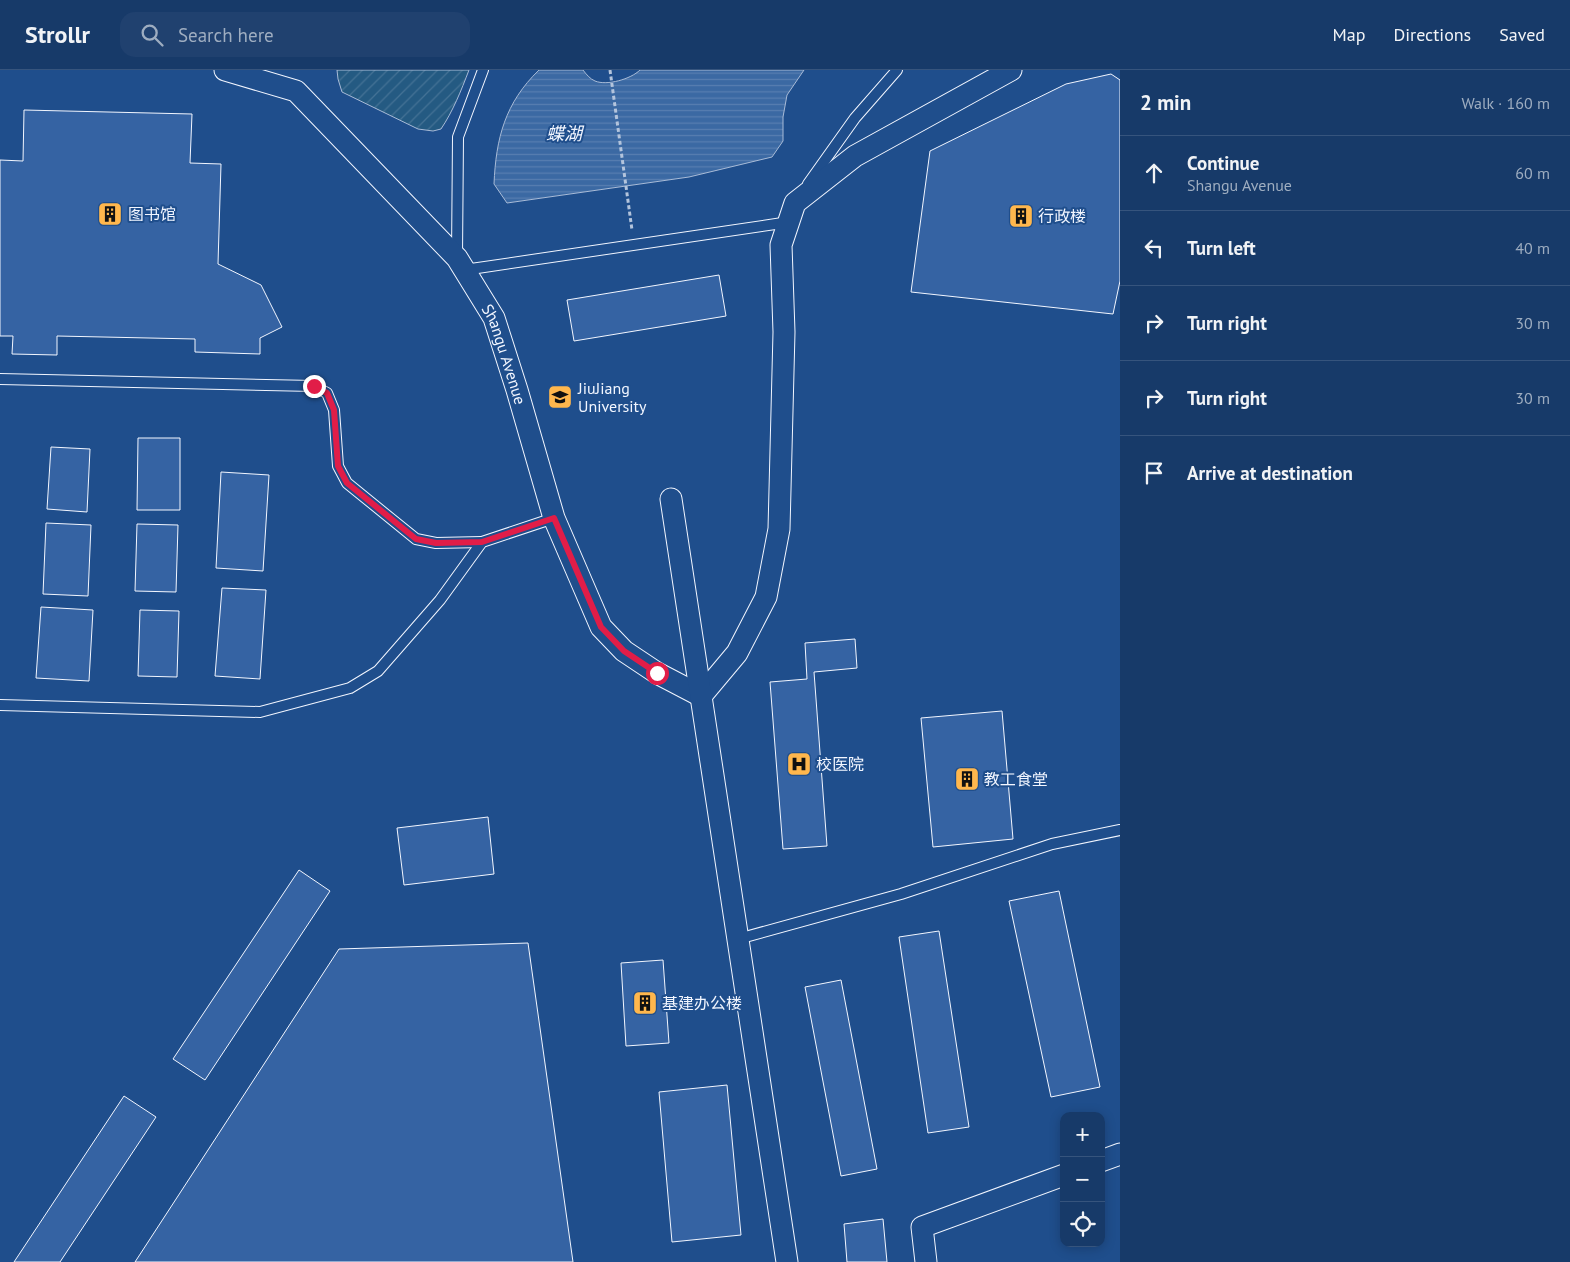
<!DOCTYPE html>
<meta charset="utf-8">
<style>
:root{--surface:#173a69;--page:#20416f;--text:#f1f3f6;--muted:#9eadc0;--line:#36547d}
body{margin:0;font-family:"PT Sans","Noto Sans SC",sans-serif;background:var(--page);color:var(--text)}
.controls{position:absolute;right:15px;bottom:15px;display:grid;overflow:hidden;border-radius:10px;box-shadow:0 2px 12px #0003}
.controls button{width:45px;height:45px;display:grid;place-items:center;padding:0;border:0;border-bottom:1px solid var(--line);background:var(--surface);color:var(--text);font:25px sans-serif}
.stop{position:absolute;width:15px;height:15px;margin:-11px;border:4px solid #e11d48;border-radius:50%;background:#fff}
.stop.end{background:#e11d48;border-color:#fff;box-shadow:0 1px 5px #0008}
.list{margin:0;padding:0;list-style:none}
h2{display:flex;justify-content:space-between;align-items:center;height:65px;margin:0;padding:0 20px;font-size:21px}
h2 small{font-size:16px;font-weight:400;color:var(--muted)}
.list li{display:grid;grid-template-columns:32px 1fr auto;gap:15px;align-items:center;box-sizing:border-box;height:75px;padding:0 20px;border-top:1px solid var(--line)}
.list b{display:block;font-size:19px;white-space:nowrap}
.list p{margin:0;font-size:16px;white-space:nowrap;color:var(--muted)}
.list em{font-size:16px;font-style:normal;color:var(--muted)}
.icon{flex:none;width:28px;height:28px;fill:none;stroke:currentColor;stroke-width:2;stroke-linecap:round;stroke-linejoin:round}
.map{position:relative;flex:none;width:1120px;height:1192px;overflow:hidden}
header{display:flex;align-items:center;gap:30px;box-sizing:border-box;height:70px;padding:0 25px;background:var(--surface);border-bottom:1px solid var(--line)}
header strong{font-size:24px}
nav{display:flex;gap:28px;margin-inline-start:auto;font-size:18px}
.search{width:350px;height:45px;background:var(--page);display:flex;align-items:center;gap:12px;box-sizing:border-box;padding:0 18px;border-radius:15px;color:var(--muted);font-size:19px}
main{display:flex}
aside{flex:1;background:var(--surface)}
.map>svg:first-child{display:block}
.garden{fill:url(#garden-furrows);stroke:#a8bbd7}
.water{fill:url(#water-rules);stroke:#a8bbd7}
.building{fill:#3563a3;stroke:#f2f6ff}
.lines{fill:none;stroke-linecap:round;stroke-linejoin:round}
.service-casing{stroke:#f2f6ff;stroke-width:12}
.minor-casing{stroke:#f2f6ff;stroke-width:23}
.path{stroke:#b3c4dc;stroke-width:3;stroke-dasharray:4 2.5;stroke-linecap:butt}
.service{stroke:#1f4e8c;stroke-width:10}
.minor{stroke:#1f4e8c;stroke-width:21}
.route{stroke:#e11d48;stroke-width:6}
.labels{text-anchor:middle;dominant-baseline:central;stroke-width:4;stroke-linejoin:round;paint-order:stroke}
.poi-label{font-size:16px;fill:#f2f6ff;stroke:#1f4e8c;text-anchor:start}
.street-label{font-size:16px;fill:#f2f6ff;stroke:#1f4e8c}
.water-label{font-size:18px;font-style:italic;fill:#f2f6ff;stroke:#1f4e8c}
</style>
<header>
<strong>Strollr</strong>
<div class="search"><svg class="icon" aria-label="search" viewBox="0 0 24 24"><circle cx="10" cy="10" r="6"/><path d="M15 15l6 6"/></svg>Search here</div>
<nav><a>Map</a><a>Directions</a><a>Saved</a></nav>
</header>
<main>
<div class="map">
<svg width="1120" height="1192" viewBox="0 0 1120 1192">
<defs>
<pattern id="garden-furrows" width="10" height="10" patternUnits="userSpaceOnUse" patternTransform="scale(1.25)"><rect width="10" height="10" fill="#245a82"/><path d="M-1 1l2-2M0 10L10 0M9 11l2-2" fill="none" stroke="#447295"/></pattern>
<pattern id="water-rules" width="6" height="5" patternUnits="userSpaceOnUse" patternTransform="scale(1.25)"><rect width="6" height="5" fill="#3b69a3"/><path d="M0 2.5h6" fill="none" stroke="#587fb1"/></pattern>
</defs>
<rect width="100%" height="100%" fill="#1f4e8c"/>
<path class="garden" d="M337 0H469C461 21 453 41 441 59L433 61 418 59 342 22 338 9Z"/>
<path class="water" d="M539 0H583C586 4 590 9 595 11 607 16 631 9 640 0H804L787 25 783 47V71L772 87 689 107 507 133 494 114C496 68 505 33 539 0Z"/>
<g class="building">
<polygon points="1111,4 1120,10 1120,211 1113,244 911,222 930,81 1066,14"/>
<polygon points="24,40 192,44 190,93 221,94 218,194 261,215 282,257 260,268 260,284 195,282 195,269 57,266 57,285 12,284 13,266 0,266 0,90 23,91"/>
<polygon points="719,205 726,246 574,271 567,230"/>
<polygon points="138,368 180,368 180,440 137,440"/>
<polygon points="51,377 90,379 87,442 47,439"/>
<polygon points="221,402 269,405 263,501 216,498"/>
<polygon points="46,453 91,455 88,526 43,524"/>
<polygon points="137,454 178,455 176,522 135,521"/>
<polygon points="222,518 266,520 260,609 215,606"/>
<polygon points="41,537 93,540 89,611 36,608"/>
<polygon points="140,540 179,541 177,607 138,606"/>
<polygon points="855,569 857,598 814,602 827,776 783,779 770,612 807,609 805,573"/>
<polygon points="1002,641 1013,769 933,777 921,648"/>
<polygon points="488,747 494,804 404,815 397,758"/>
<polygon points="299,800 330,821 205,1010 173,989"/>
<polygon points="1059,821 1100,1017 1051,1027 1009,831"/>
<polygon points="939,861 969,1057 928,1063 899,867"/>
<polygon points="528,873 573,1192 135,1192 339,879"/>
<polygon points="663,890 669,973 626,976 621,893"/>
<polygon points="841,910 877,1099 841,1106 805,917"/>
<polygon points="727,1015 741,1165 672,1172 659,1022"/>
<polygon points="124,1026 156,1047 60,1192 14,1192"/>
<polygon points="883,1149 887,1192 847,1192 844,1154"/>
</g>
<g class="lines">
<defs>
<g id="service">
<polyline points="808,114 855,48 897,0"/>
<polyline points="457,185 458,67 483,0"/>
<polyline points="464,200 789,152"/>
<polyline points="0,309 314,316 327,323 334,340 338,396 347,413 416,469 436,473 482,472"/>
<polyline points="0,635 260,642 350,618 378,601 440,530 482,472 554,448"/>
<polyline points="738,869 901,824 1052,774 1120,760"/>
</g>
<g id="minor">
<path id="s1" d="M225 0 296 21 457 188 494 248 517 320 554 448 601 557 624 581 657 603 701 626 737 583 766 527 779 459 784 262 781 175 795 133 855 86 1011 0"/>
<polyline points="671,429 787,1192"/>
<polyline points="1101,1091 1120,1084"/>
<polyline points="926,1192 922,1157 1064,1105"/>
</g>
</defs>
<use href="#service" class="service-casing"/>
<use href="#minor" class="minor-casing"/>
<polyline class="path" points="610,0 632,160"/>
<use href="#service" class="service"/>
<use href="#minor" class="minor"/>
</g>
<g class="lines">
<polyline class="route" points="314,316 327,323 334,340 338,396 347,413 416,469 436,473 482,472 554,448 601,557 624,581 657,603"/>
</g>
<defs>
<symbol id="building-square" viewBox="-11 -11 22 22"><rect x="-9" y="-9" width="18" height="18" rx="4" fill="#ffb74d" stroke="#1f4e8c"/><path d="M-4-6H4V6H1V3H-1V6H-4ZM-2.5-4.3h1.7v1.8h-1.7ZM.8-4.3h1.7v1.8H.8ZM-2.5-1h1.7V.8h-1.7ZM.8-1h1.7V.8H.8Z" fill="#111"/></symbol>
<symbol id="university-square" viewBox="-11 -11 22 22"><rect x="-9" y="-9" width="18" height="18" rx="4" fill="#ffb74d" stroke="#1f4e8c"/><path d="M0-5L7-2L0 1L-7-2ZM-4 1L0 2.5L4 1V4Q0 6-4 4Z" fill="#111"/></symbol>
<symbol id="hospital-square" viewBox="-11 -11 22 22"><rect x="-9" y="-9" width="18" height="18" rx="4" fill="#ffb74d" stroke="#1f4e8c"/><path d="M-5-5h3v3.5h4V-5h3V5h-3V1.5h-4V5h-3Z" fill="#111"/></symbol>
</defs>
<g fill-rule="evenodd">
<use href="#building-square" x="96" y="130" width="28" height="28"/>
<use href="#building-square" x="1007" y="132" width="28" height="28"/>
<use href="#university-square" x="546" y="313" width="28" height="28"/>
<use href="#hospital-square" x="785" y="680" width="28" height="28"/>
<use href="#building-square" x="953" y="695" width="28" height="28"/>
<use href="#building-square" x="631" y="919" width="28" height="28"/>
</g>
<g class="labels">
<g class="poi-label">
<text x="128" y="144">图书馆</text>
<text x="1038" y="146">行政楼</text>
<text x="578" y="318">JiuJiang<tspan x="578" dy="18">University</tspan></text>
<text x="816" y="694">校医院</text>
<text x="984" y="709">教工食堂</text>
<text x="662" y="933">基建办公楼</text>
</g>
<g class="street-label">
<text stroke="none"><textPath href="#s1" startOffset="414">Shangu Avenue</textPath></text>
</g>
<g class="water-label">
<text x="564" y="63">蝶湖</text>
</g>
</g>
</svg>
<div class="controls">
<button>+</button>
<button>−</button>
<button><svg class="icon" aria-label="locate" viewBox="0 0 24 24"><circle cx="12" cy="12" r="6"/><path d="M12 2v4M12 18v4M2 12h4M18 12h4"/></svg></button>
</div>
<div class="stop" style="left:657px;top:603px"></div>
<div class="stop end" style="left:314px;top:316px"></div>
</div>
<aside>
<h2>2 min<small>Walk · 160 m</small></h2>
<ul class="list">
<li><svg class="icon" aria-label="ahead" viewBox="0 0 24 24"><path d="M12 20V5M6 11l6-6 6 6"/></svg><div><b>Continue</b><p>Shangu Avenue</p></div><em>60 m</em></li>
<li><svg class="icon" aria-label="left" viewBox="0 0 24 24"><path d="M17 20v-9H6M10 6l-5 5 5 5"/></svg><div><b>Turn left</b></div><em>40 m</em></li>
<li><svg class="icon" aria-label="right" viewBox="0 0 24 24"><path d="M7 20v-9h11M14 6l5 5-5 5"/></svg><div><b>Turn right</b></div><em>30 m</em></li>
<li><svg class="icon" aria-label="right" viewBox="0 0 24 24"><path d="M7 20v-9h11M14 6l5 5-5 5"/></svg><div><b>Turn right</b></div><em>30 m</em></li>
<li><svg class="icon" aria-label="arrive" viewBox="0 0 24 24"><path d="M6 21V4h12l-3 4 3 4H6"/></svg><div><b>Arrive at destination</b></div></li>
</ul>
</aside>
</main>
